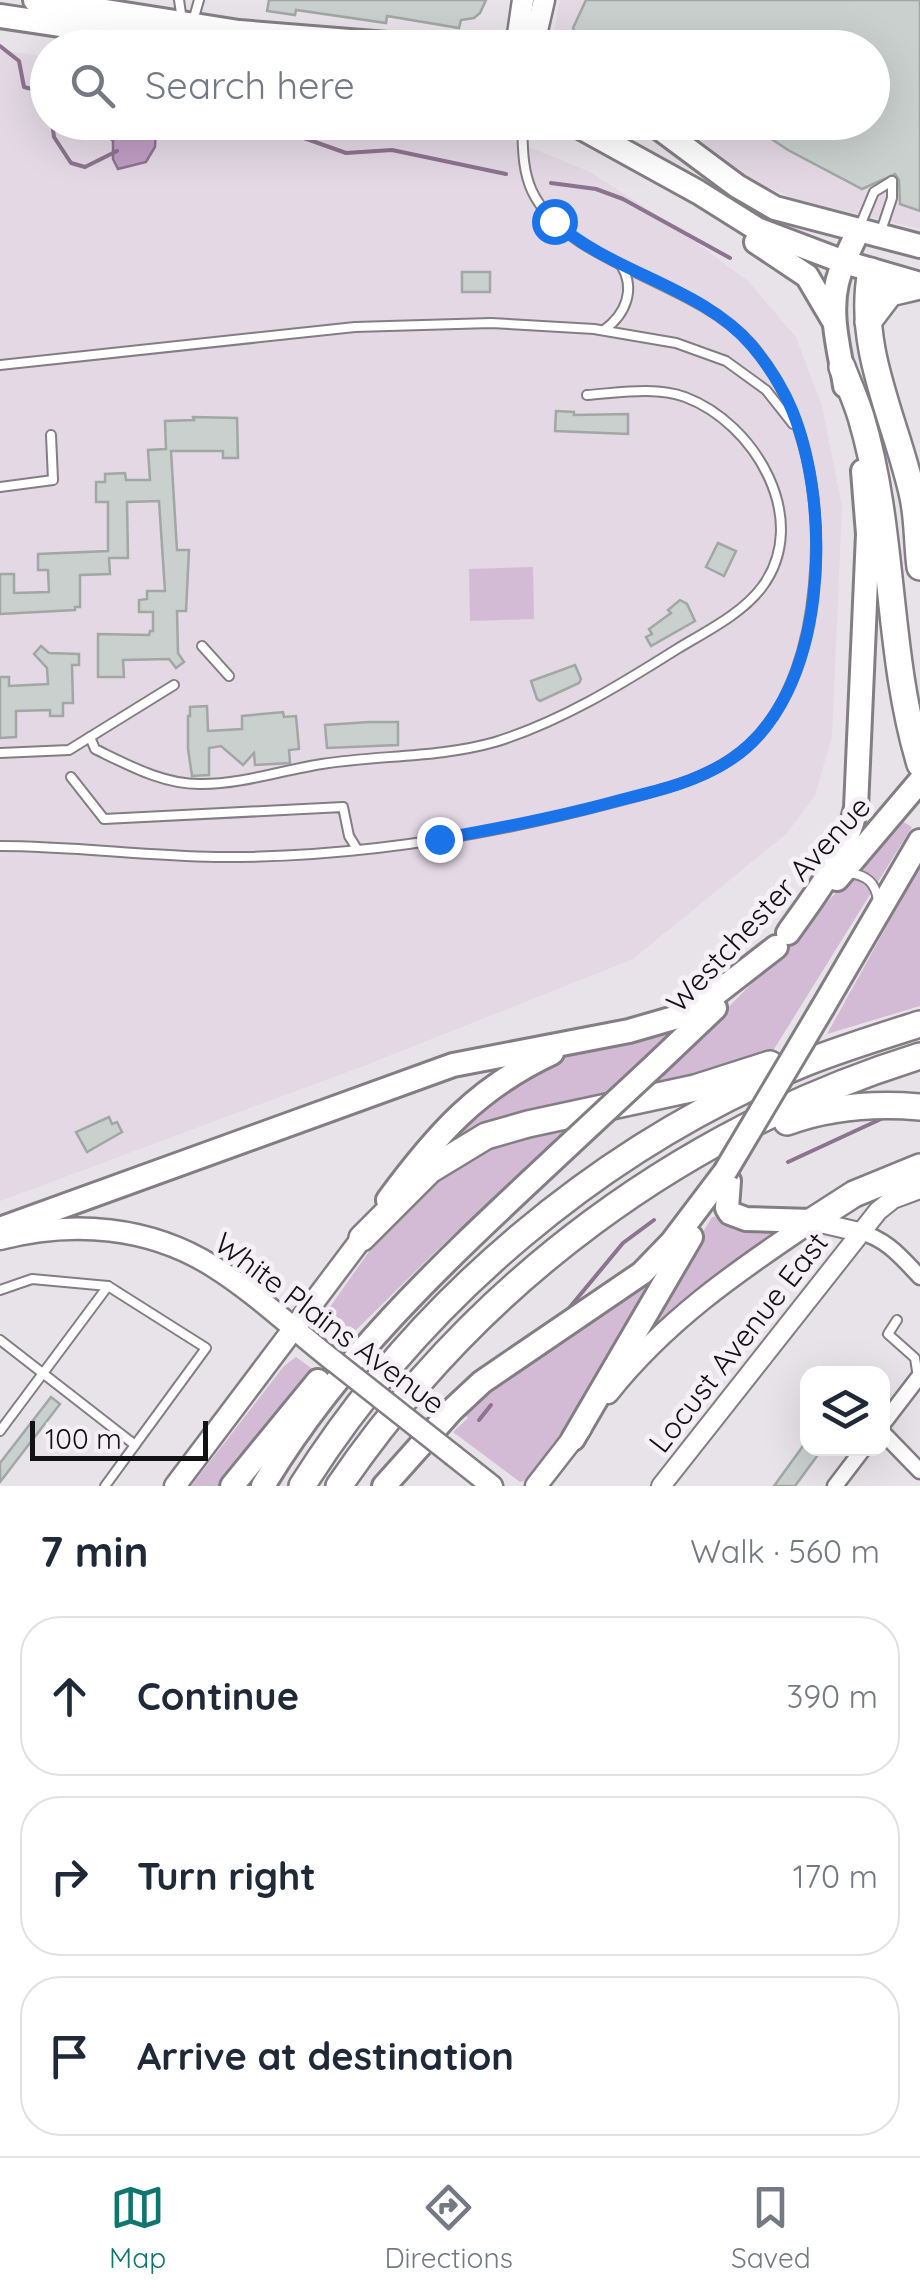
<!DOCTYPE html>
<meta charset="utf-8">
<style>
:root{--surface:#fff;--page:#f6f6f7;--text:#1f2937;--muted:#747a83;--line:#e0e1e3;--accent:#0f766e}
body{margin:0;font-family:Quicksand,sans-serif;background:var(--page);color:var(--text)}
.controls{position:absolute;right:30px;bottom:30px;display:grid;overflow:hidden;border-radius:20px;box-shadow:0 10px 40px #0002}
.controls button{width:90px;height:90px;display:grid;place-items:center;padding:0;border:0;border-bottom:2px solid var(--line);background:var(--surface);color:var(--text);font:50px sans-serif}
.scale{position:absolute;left:30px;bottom:25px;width:178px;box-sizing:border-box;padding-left:10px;border:5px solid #121113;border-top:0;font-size:28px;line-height:35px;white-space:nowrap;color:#121113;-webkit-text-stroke:8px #f5f0f6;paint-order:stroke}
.stop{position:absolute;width:30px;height:30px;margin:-22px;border:8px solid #1a73e8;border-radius:50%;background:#fff}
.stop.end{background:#1a73e8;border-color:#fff;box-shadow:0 2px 10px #0008}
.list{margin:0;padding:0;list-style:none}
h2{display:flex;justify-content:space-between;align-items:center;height:130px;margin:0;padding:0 40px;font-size:42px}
h2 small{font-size:32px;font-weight:400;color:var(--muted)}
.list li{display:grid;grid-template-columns:65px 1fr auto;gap:30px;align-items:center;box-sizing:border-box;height:160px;margin:0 20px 20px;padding:0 20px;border:2px solid var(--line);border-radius:40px}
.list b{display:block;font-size:38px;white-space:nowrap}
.list em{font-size:32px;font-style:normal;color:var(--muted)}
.icon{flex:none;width:55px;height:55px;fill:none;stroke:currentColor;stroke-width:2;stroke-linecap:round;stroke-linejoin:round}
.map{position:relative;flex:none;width:920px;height:1486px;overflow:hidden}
.search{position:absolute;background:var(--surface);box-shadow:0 10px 40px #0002;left:30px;right:30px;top:30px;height:110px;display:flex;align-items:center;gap:25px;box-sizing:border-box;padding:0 35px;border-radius:55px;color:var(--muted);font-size:38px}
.sheet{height:670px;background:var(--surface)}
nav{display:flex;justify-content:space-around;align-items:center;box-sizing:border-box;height:140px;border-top:2px solid var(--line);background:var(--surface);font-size:28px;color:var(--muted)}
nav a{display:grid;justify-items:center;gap:5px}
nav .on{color:var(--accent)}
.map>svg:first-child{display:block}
.built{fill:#e3d8e4}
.green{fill:#d3bbd5}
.water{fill:#c09dc4;stroke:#8c738f;stroke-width:2.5}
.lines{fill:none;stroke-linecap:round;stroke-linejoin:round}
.stream{stroke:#8c738f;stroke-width:4}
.building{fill:#c9d0cd;stroke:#a0a7a4;stroke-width:2.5}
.service-casing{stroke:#837e83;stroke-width:12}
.minor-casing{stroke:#837e83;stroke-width:19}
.tertiary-casing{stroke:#837e83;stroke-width:22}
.secondary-casing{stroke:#837e83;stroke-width:25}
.primary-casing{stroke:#837e83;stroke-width:28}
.motorway-casing{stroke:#837e83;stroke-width:30}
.service{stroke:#fff;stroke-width:8}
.minor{stroke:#fff;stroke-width:14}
.tertiary{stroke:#fff;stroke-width:18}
.secondary{stroke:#fff;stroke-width:20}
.primary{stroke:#fff;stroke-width:22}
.motorway{stroke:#fff;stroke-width:25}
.secondary-bridge-casing{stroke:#837e83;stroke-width:25;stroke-linecap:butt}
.primary-bridge-casing{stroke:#837e83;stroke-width:28;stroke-linecap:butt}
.secondary-bridge{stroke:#fff;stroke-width:20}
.primary-bridge{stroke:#fff;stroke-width:22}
.route{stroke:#1a73e8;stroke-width:12}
.labels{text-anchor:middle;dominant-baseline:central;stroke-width:10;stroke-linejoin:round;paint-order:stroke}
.street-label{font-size:30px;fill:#121113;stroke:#f5f0f6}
</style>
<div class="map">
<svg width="920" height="1486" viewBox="0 0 920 1486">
<rect width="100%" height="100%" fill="#e8e3e8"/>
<g class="built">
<polygon points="560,0 920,0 920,229 795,199 754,181 678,123 872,122 872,48 558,47 554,32"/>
<polygon points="0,50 47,57 48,122 471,123 590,172 678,229 748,281 796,337 822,406 842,506 832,736 815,796 786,834 633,959 366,1065 0,1201"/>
</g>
<g class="green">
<polygon points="533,567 534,619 470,621 469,569"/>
<path d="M898 819 912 827 771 1054 646 1088C735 1003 820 915 898 819Z"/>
<polygon points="920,866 920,1006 827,1034"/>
<polygon points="676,1027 602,1096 468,1134 458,1132 485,1099 554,1060 602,1042"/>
<path d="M576 1123 437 1250 341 1345 321 1330 322 1318C367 1257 413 1175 486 1146 515 1135 547 1130 576 1123Z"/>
<polygon points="721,1216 783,1229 672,1311 643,1339 640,1337 712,1217"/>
<polygon points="665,1269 578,1412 530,1479 520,1482 453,1432 468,1418 465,1414 535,1357 601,1317"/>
<polygon points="296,1357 318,1373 224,1486 191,1486 284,1366"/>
</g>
<polygon class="water" points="93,123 156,123 155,147 146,162 118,169 113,159 113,141 102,130 93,128"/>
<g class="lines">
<g class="stream">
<polyline points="0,46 19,61 24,87 47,93 48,98"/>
<polyline points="52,122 54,137 71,163 85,167 117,151"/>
<polyline points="181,122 217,132 258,129 304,138 346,153 392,150 506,174"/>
<polyline points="551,183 596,189 623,199 730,258"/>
<polyline points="788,1162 881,1119"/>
<polyline points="565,1313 623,1243 654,1220"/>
<polyline points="479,1420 491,1405"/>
</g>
</g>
<g class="building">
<polygon points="269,0 486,0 480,13 474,18 461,20 459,28 387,16 386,23 296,10 295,15 267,11"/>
<polygon points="586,0 920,0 920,211 900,204 899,180 895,174 862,189 788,150 746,122 872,122 872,48 581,48 573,28"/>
<rect x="462" y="272" width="28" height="20"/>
<polygon points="556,411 574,412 574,415 628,414 628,434 555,431"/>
<polygon points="193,417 237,418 238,458 223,458 223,451 171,451 177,550 189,550 186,611 177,611 178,653 184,662 176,668 169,659 123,660 124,677 98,677 98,634 149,635 150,631 153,631 153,612 139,612 139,600 147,599 147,591 165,591 159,501 127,502 128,558 109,558 110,574 80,575 80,607 75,607 75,610 0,614 0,574 14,574 14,593 49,592 48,570 38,570 38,554 108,551 108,502 96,502 96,482 105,482 105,474 125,473 126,480 150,480 148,450 166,449 165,421 194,420"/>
<polygon points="718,543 736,551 724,576 706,567"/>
<polygon points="680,600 687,604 695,621 651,646 646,637 652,634 649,629 671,613 668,610"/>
<polygon points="41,646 49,653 79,654 79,665 72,665 73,703 63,703 63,716 50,716 50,710 16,711 16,737 0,738 0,677 9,677 9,686 48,684 47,668 34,654"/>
<polygon points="575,665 581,679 579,683 540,701 537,699 531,681"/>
<polygon points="207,706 208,731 242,729 242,716 283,712 284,717 296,716 299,749 289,750 290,763 255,765 254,753 243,765 221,746 209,748 209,775 192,776 188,749 188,716 190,716 190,707"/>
<polygon points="369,722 398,722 398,745 327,748 325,725"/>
<polygon points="109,1117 112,1124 117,1122 122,1132 87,1152 76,1132"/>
<polygon points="51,1397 60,1404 0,1482 0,1463"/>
<polygon points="808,1439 808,1448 823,1448 795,1486 774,1486"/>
</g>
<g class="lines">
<defs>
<g id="service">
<polyline points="179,0 182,20"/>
<polyline points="193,21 199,0"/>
<polyline points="859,228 874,192 892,181"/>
<polyline points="880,234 892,198 892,181"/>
<path d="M604 330C626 314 636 289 621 265"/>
<polyline points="0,365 355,327 491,323 594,329 676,343 726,361 766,390 793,424"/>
<polyline points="0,487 53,480 51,435"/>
<polyline points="202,646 229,676"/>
<path d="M90 737 95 749C128 765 164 785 202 784 242 784 283 770 322 764 378 755 439 758 495 742 560 722 620 685 677 649 705 632 742 614 762 587 812 520 755 423 685 397 655 386 618 393 587 395"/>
<polyline points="0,753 69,750 174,685"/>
<polyline points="71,777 104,819 343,807 349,836 357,849"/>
<path d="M0 846C72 846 144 856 216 857 347 858 481 837 607 804 656 791 709 781 748 746 792 706 809 641 814 585 822 501 807 409 751 344 695 280 567 265 532 191 522 169 523 146 522 122"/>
<path d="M849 873C867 875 876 883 878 901"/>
<polyline points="0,1290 32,1279 108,1286 0,1431"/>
<polyline points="897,1320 888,1334 915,1358 918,1378"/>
<polyline points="0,1340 135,1445"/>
<polyline points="105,1486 206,1348 108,1286"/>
</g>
<g id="minor">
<path d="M859 1232C886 1238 902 1258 920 1277"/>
<polyline points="882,1425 918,1378"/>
<polyline points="882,1432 920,1471"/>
<polyline points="835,1486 864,1448"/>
</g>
<g id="tertiary">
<polyline points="812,1221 859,1232"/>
<polyline points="661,1486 878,1211 893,1199 920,1189"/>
</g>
<g id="secondary">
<polyline points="516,48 523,0"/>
<polyline points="533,48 544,0"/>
<path d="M0 1239C72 1220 150 1226 214 1267 257 1294 295 1331 335 1362"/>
<path d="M608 1393C665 1321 736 1272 812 1221"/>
<polyline points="454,1456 492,1486"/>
<polyline points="175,1486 362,1238"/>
<polyline points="536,1486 581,1428"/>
</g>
<g id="primary">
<polyline points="35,0 239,32 437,48"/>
<polyline points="0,16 214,48"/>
<polyline points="571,122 698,192 757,229 844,262 920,284"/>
<polyline points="651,122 737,186 775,208 920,246"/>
<polyline points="756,242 807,276 833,320"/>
<path d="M845 386C840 352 829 317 837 283 841 265 851 247 858 231"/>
<polyline points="837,879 920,781"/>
<path d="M788 933C817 892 845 858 856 808L868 534 863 471"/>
<polyline points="823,1007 920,841"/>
<polyline points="656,1064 715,1008"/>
<polyline points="729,1181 727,1208 730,1213 746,1219 812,1221"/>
<path d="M388 1200C436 1135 477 1088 552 1053"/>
<polyline points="0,1229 453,1065 629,1031 681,1016 700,1006 776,947"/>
<polyline points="573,1439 691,1237"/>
<polyline points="232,1486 318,1381"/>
<path d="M263 1486C343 1352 456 1251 569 1145"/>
<polyline points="384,1486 452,1410 482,1382 642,1273 672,1242 725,1172"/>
</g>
<g id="motorway">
<path d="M871 271C856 349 897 422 913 497 918 520 917 544 920 567"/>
<polyline points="868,322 890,293 920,286"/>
<path d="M842 367C848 383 856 400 861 417 895 530 886 652 920 764"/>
<path d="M787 1122C831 1106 874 1103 920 1107"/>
<polyline points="812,1221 854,1194 920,1167"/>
<polyline points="362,1238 430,1170 486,1136 528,1124 695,1088 770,1064"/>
<path d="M302 1486C419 1300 601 1146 805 1063 843 1048 882 1036 920 1024"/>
<path d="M339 1486C479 1281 683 1130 920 1056"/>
</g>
</defs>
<use href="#service" class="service-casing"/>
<use href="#minor" class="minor-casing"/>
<use href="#tertiary" class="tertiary-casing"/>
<use href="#secondary" class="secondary-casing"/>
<use href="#primary" class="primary-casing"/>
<use href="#motorway" class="motorway-casing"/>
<use href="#service" class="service"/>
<use href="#minor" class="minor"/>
<use href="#tertiary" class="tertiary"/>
<use href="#secondary" class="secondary"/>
<use href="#primary" class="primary"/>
<use href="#motorway" class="motorway"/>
<defs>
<polyline id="secondary-bridge" points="335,1362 454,1456"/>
<g id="primary-bridge">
<polyline points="569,1145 656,1064"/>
<polyline points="725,1172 823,1007"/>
</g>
</defs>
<use href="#secondary-bridge" class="secondary-bridge-casing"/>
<use href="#primary-bridge" class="primary-bridge-casing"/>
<use href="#secondary-bridge" class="secondary-bridge"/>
<use href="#primary-bridge" class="primary-bridge"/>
</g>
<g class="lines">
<path class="route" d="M439 839C502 828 563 816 624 799 661 790 698 781 730 760 830 695 832 508 792 410 782 386 768 365 752 346 700 285 612 274 554 221"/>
</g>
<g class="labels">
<g class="street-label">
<text transform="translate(768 904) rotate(-47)">Westchester Avenue</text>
<text transform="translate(330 1323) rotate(37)">White Plains Avenue</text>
<text transform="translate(738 1342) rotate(-52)">Locust Avenue East</text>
</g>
</g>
</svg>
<div class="controls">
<button><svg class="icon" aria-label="layers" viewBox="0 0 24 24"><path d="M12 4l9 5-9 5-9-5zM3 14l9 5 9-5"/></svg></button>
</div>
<div class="scale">100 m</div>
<div class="stop" style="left:554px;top:221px"></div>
<div class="stop end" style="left:439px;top:839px"></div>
<div class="search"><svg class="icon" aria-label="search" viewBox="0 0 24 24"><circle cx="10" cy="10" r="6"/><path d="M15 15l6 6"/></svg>Search here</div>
</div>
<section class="sheet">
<h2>7 min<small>Walk · 560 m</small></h2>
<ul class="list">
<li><svg class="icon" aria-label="ahead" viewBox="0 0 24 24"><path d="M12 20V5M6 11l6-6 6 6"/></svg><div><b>Continue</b></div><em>390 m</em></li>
<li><svg class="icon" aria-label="right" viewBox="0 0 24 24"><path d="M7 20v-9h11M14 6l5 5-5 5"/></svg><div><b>Turn right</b></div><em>170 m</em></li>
<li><svg class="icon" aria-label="arrive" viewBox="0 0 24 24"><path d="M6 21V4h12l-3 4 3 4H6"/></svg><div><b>Arrive at destination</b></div></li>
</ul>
</section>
<nav>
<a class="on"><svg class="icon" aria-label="map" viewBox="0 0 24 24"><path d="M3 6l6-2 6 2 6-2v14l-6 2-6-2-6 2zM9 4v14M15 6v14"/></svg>Map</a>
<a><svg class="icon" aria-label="directions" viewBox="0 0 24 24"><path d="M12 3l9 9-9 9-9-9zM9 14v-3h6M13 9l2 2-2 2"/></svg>Directions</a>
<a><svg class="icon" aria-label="saved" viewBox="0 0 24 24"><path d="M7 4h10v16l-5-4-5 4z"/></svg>Saved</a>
</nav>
